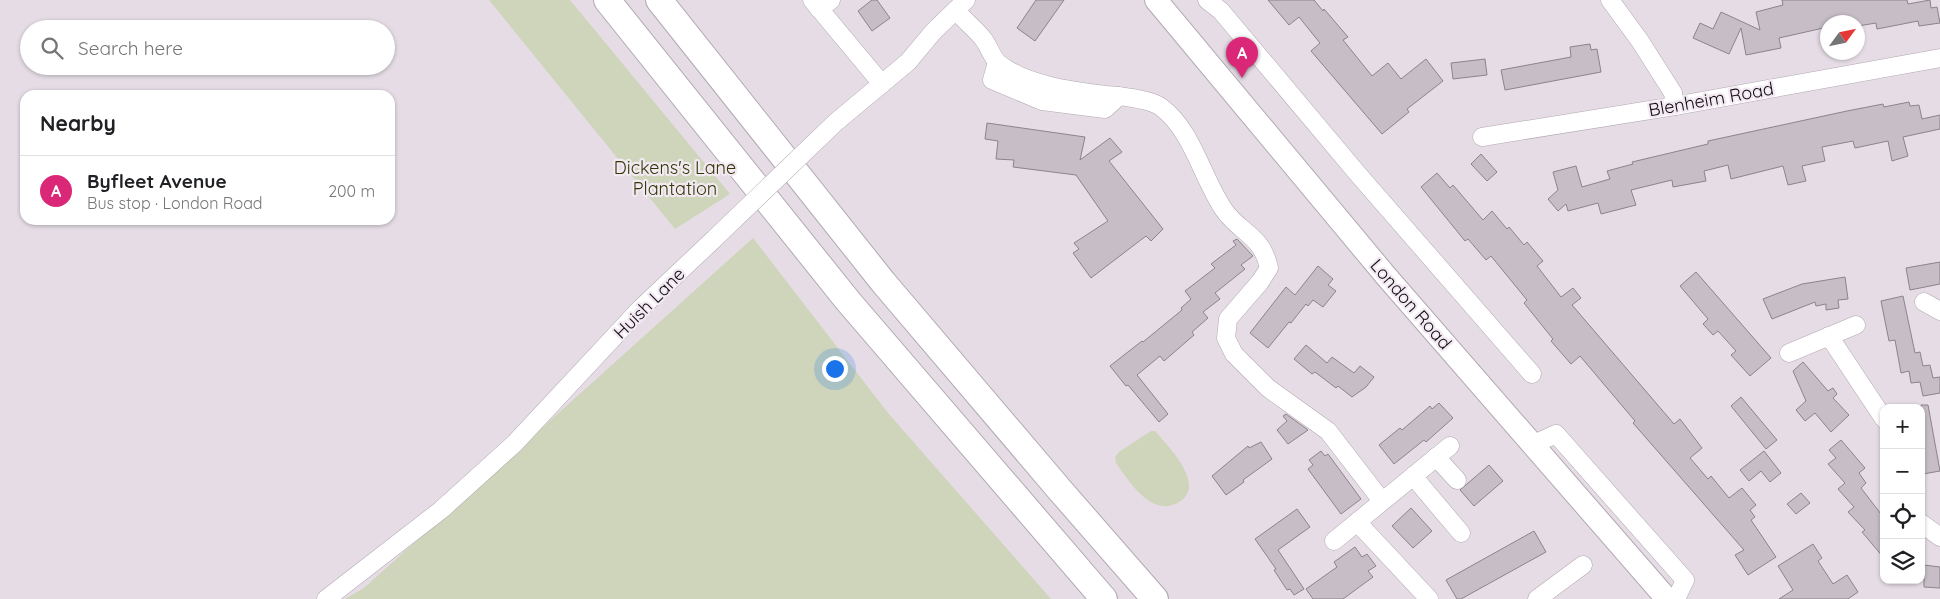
<!DOCTYPE html>
<meta charset="utf-8">
<style>
:root{--surface:#fff;--page:#f6f6f6;--text:#202124;--muted:#757577;--line:#e0e0e0;--accent:#db2777}
body{margin:0;font-family:Quicksand,sans-serif;background:var(--page);color:var(--text)}
.controls{position:absolute;right:15px;bottom:15px;display:grid;overflow:hidden;border-radius:10px;box-shadow:0 1px 4px #0004}
.controls button{width:45px;height:45px;display:grid;place-items:center;padding:0;border:0;border-bottom:1px solid var(--line);background:var(--surface);color:var(--text);font:25px sans-serif}
.compass{position:absolute;left:1820px;top:15px;width:45px;height:45px;border-radius:50%;background:var(--surface);box-shadow:0 1px 4px #0004;rotate:57deg}
.you{position:absolute;left:834px;top:368px;width:18px;height:18px;margin:-12px;border:4px solid #fff;border-radius:50%;background:#1a73e8;box-shadow:0 0 0 8px #1a73e833}
.badge{display:grid;place-items:center;width:32px;height:32px;border-radius:50%;background:var(--accent);color:#fff;font-size:16px;font-weight:700}
.pin{position:absolute;translate:-50% -41px;filter:drop-shadow(0 1px 2px #0008)}
.pin::after{content:'';position:absolute;top:26px;width:18px;height:15px;background:inherit;clip-path:polygon(0 0,100% 0,50% 100%)}
.list{margin:0;padding:0;list-style:none}
h2{display:flex;justify-content:space-between;align-items:center;height:65px;margin:0;padding:0 20px;font-size:21px}
h2 small{font-size:16px;font-weight:400;color:var(--muted)}
.list li{display:grid;grid-template-columns:32px 1fr auto;gap:15px;align-items:center;box-sizing:border-box;height:70px;padding:0 20px;border-top:1px solid var(--line)}
.list b{display:block;font-size:19px;white-space:nowrap}
.list p{margin:0;font-size:16px;white-space:nowrap;color:var(--muted)}
.list em{font-size:16px;font-style:normal;color:var(--muted)}
.icon{flex:none;width:28px;height:28px;fill:none;stroke:currentColor;stroke-width:2;stroke-linecap:round;stroke-linejoin:round}
.map{position:relative;flex:none;width:1940px;height:599px;overflow:hidden}
.search{position:absolute;background:var(--surface);box-shadow:0 1px 4px #0004;left:20px;top:20px;width:375px;height:55px;display:flex;align-items:center;gap:12px;box-sizing:border-box;padding:0 18px;border-radius:28px;color:var(--muted);font-size:19px}
.panel{position:absolute;background:var(--surface);box-shadow:0 1px 4px #0004;left:20px;top:90px;width:375px;height:135px;border-radius:15px}
.map>svg:first-child{display:block}
.green{fill:#cfd5bb}
.building{fill:#c6bdc6;stroke:#8c838c}
.lines{fill:none;stroke-linecap:round;stroke-linejoin:round}
.minor-casing{stroke:#b2a8b1;stroke-width:19}
.major-casing{stroke:#b2a8b1;stroke-width:24}
.highway-casing{stroke:#b2a8b1;stroke-width:28}
.minor{stroke:#fff;stroke-width:18}
.major{stroke:#fff;stroke-width:22}
.highway{stroke:#fff;stroke-width:26}
.minor-bridge-casing{stroke:#b2a8b1;stroke-width:19;stroke-linecap:butt}
.minor-bridge{stroke:#fff;stroke-width:18}
.labels{text-anchor:middle;dominant-baseline:central;stroke-width:4.5;stroke-linejoin:round;paint-order:stroke}
.street-label{font-size:18px;fill:#100d10;stroke:#f2e9f2}
.park-label{font-size:18px;fill:#303703;stroke:#f2e9f2}
</style>
<div class="map">
<svg width="1940" height="599" viewBox="0 0 1940 599">
<rect width="100%" height="100%" fill="#e5dce5"/>
<g class="green">
<polygon points="489,0 570,0 730,194 675,229"/>
<polygon points="753,238 888,413 1051,599 345,599 364,588"/>
<path d="M1151 431H1155C1167 445 1183 461 1188 479 1190 488 1189 494 1182 500 1154 521 1130 483 1116 463L1115 457 1119 452Z"/>
</g>
<g class="building">
<polygon points="872,0 877,0 890,18 872,31 858,11"/>
<polygon points="1036,0 1064,0 1035,41 1017,28"/>
<polygon points="1268,0 1314,0 1323,11 1324,9 1348,37 1343,40 1372,76 1388,63 1401,79 1426,59 1443,81 1407,109 1409,112 1382,134 1311,51 1320,43 1299,17 1289,25"/>
<polygon points="1782,0 1907,0 1908,4 1930,0 1931,8 1937,7 1940,23 1919,26 1918,21 1877,29 1876,23 1858,26 1858,22 1828,22 1828,27 1779,38 1781,48 1746,55 1741,28 1729,54 1693,38 1700,23 1713,29 1721,12 1760,30 1756,12 1783,5"/>
<polygon points="1590,44 1591,50 1597,49 1601,72 1505,90 1501,70 1571,57 1570,47"/>
<polygon points="1485,59 1487,75 1453,79 1451,63"/>
<polygon points="1909,102 1910,106 1919,105 1922,119 1940,115 1940,129 1903,137 1908,156 1892,161 1888,141 1855,148 1853,141 1822,147 1825,161 1802,166 1806,181 1788,185 1783,166 1731,179 1728,165 1704,171 1706,181 1673,187 1672,180 1631,190 1636,205 1601,214 1598,203 1568,211 1566,204 1558,211 1548,199 1558,190 1553,172 1576,166 1582,187 1610,179 1607,171 1633,164 1632,162 1708,144 1708,141 1847,111 1883,104 1884,107"/>
<polygon points="987,123 1085,137 1080,160 1110,138 1122,152 1109,161 1163,229 1151,241 1146,236 1091,278 1073,253 1079,249 1074,243 1108,221 1076,175 1013,167 1014,160 996,159 998,141 985,139"/>
<polygon points="1481,154 1497,172 1487,181 1471,164"/>
<polygon points="1437,173 1450,188 1453,185 1483,220 1492,211 1507,229 1509,227 1524,245 1527,242 1543,261 1537,266 1561,297 1573,288 1581,298 1572,305 1674,424 1680,419 1702,448 1690,458 1708,479 1711,476 1729,498 1742,488 1756,505 1750,510 1755,517 1751,520 1776,557 1748,575 1735,555 1744,550 1633,423 1635,421 1580,356 1571,364 1551,341 1553,339 1524,303 1527,300 1491,256 1486,260 1468,239 1465,241 1421,187"/>
<polygon points="1237,239 1253,256 1241,265 1245,269 1215,293 1220,299 1203,312 1208,318 1192,332 1194,335 1164,361 1160,356 1137,375 1168,414 1159,422 1128,385 1126,386 1110,366 1142,341 1143,342 1182,310 1181,308 1191,299 1185,291 1215,268 1211,264 1236,245 1233,241"/>
<polygon points="1940,262 1940,284 1910,290 1906,268"/>
<polygon points="1318,266 1333,279 1328,285 1336,291 1323,307 1313,300 1308,306 1306,304 1291,323 1289,322 1268,348 1250,333 1286,287 1295,295"/>
<polygon points="1696,272 1771,358 1750,376 1731,355 1736,351 1718,331 1713,335 1703,324 1708,319 1680,286"/>
<polygon points="1845,277 1848,299 1838,300 1839,308 1826,310 1826,304 1816,306 1815,302 1772,319 1763,299 1802,284"/>
<polygon points="1903,296 1915,353 1920,352 1923,366 1930,365 1933,378 1940,377 1940,393 1923,396 1920,382 1911,383 1909,371 1901,373 1895,340 1889,341 1881,301"/>
<polygon points="1306,345 1327,363 1332,357 1354,373 1360,366 1374,377 1366,387 1352,397 1338,386 1336,388 1315,372 1312,374 1294,359"/>
<polygon points="1803,362 1828,391 1833,388 1837,394 1833,398 1849,415 1831,432 1815,413 1805,421 1796,410 1806,401 1793,371"/>
<polygon points="1741,397 1777,440 1766,449 1731,406"/>
<polygon points="1439,403 1453,418 1426,442 1424,440 1394,464 1379,445 1400,428 1402,430 1430,406 1432,409"/>
<polygon points="1921,405 1928,405 1940,471 1923,474"/>
<polygon points="1286,414 1308,430 1288,444 1277,430 1287,421 1283,416"/>
<polygon points="1841,440 1865,468 1859,473 1866,483 1861,488 1884,518 1884,558 1862,532 1865,530 1848,512 1854,507 1838,489 1845,483 1828,464 1836,458 1829,450"/>
<polygon points="1261,442 1272,459 1243,480 1244,482 1226,495 1212,476 1248,446 1249,448"/>
<polygon points="1321,451 1325,456 1328,454 1361,499 1341,514 1308,469 1313,465 1309,460"/>
<polygon points="1764,451 1781,473 1770,482 1761,471 1749,481 1740,470"/>
<polygon points="1489,465 1503,481 1474,506 1460,490"/>
<polygon points="1801,493 1810,503 1796,514 1787,504"/>
<polygon points="1411,508 1432,531 1413,548 1392,526"/>
<polygon points="1297,509 1310,527 1278,550 1304,589 1294,595 1290,589 1287,590 1274,570 1276,569 1255,539"/>
<polygon points="1534,531 1546,552 1461,599 1457,599 1446,580"/>
<polygon points="1813,544 1822,558 1818,561 1833,584 1847,575 1858,592 1848,599 1779,599 1793,590 1778,566"/>
<polygon points="1355,547 1362,557 1367,554 1376,566 1368,571 1373,577 1343,599 1313,599 1306,589 1337,567 1334,562"/>
<polygon points="1924,565 1940,567 1940,588 1924,587"/>
</g>
<g class="lines">
<defs>
<g id="minor">
<polyline points="812,0 882,84"/>
<polyline points="1207,0 1221,11 1357,173 1532,374"/>
<polyline points="1610,0 1640,41 1673,93 1675,106"/>
<polyline points="819,9 831,0"/>
<path d="M956 10C964 21 976 29 984 40 989 47 992 57 998 63 1025 85 1072 91 1106 95 1119 96 1150 99 1161 107 1193 131 1202 178 1224 210 1241 234 1262 235 1269 268L1260 282 1228 319 1226 338 1234 354 1268 388 1328 431 1382 501"/>
<polyline points="997,62 992,80 1042,101 1105,109 1119,96"/>
<polyline points="836,122 908,62 933,32 966,0"/>
<polyline points="1482,137 1675,106 1940,58"/>
<polyline points="1924,302 1940,311"/>
<polyline points="1829,336 1884,419"/>
<polyline points="1789,353 1856,325"/>
<polyline points="1532,445 1556,434 1685,580 1676,599"/>
<polyline points="1436,457 1457,480"/>
<polyline points="1413,476 1461,533"/>
<polyline points="1357,522 1429,599"/>
<polyline points="1921,523 1940,537"/>
<polyline points="1334,541 1450,446"/>
<polyline points="326,599 441,510 514,444 640,309 713,240"/>
<polyline points="1537,599 1583,565"/>
</g>
<polyline id="major" points="1156,0 1386,276 1667,599"/>
<g id="highway">
<polyline points="607,0 848,301 1104,599"/>
<polyline points="659,0 883,282 1059,489 1155,599"/>
</g>
</defs>
<use href="#minor" class="minor-casing"/>
<use href="#major" class="major-casing"/>
<use href="#highway" class="highway-casing"/>
<use href="#minor" class="minor"/>
<use href="#major" class="major"/>
<use href="#highway" class="highway"/>
<defs>
<polyline id="minor-bridge" points="713,240 836,122"/>
</defs>
<use href="#minor-bridge" class="minor-bridge-casing"/>
<use href="#minor-bridge" class="minor-bridge"/>
</g>
<g class="labels">
<g class="street-label">
<text transform="translate(1711 99) rotate(-10)">Blenheim Road</text>
<text transform="translate(649 303) rotate(-45)">Huish Lane</text>
<text transform="translate(1411 304) rotate(49)">London Road</text>
</g>
<g class="park-label">
<text x="675" y="167">Dickens's Lane<tspan x="675" dy="21">Plantation</tspan></text>
</g>
</g>
</svg>
<div class="controls">
<button>+</button>
<button>−</button>
<button><svg class="icon" aria-label="locate" viewBox="0 0 24 24"><circle cx="12" cy="12" r="6"/><path d="M12 2v4M12 18v4M2 12h4M18 12h4"/></svg></button>
<button><svg class="icon" aria-label="layers" viewBox="0 0 24 24"><path d="M12 4l9 5-9 5-9-5zM3 14l9 5 9-5"/></svg></button>
</div>
<svg class="compass" viewBox="-18 -18 36 36"><path d="M0-13l5 13h-10z" fill="#e53935"/><path d="M0 13l5-13h-10z" fill="#757577"/></svg>
<div class="you"></div>
<div class="pin badge" style="left:1242px;top:78px">A</div>
<div class="search"><svg class="icon" aria-label="search" viewBox="0 0 24 24"><circle cx="10" cy="10" r="6"/><path d="M15 15l6 6"/></svg>Search here</div>
<section class="panel">
<h2>Nearby<small></small></h2>
<ul class="list">
<li><span class="badge">A</span><div><b>Byfleet Avenue</b><p>Bus stop · London Road</p></div><em>200 m</em></li>
</ul>
</section>
</div>
